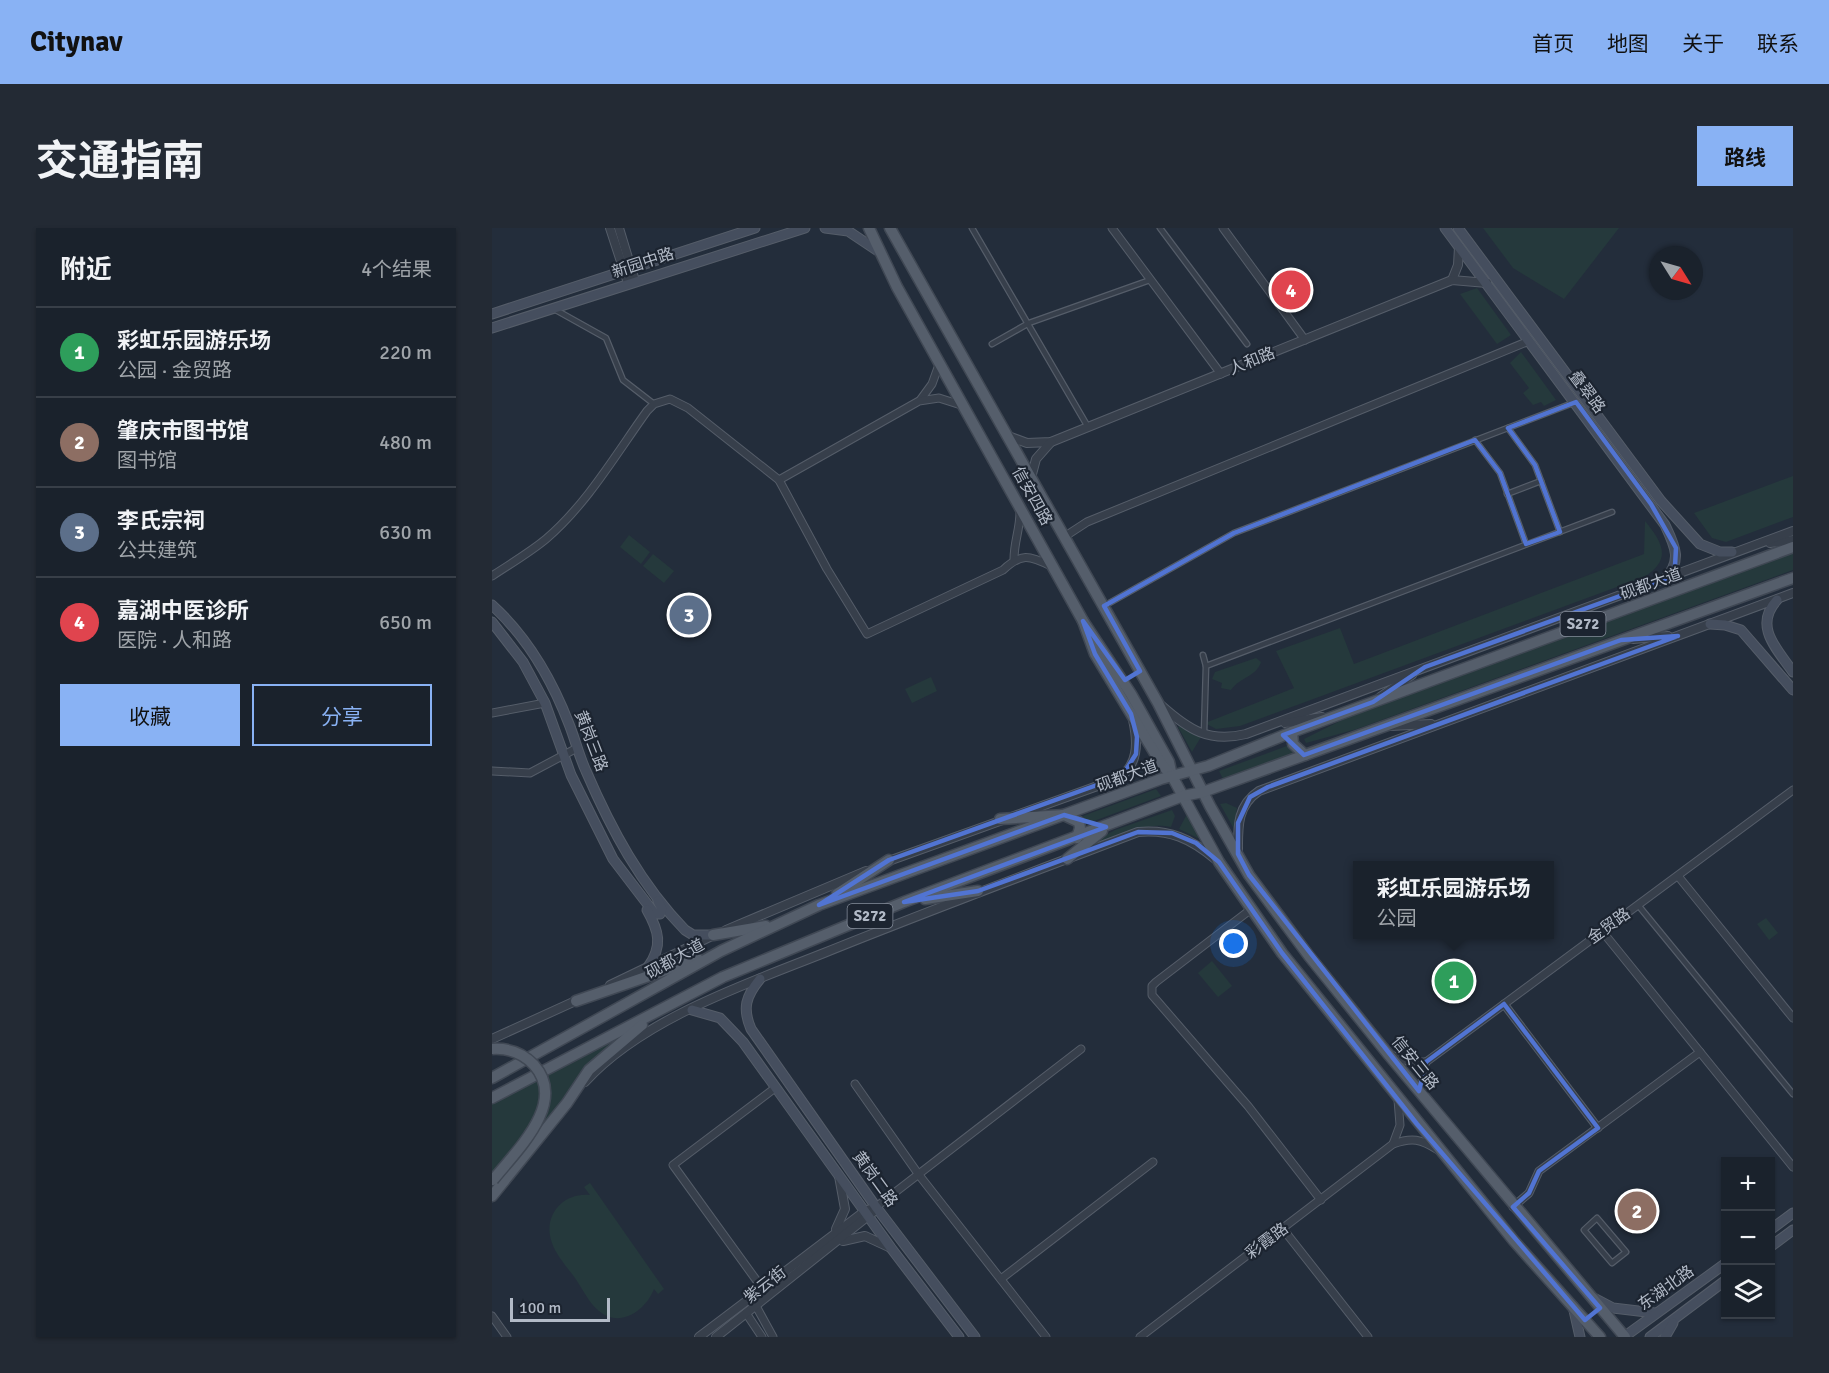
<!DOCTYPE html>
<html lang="zh">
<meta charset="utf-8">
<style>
:root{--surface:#1a222c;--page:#232a34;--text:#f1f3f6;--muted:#9fa4a9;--line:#383f48;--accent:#89b2f4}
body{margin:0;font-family:Signika,"Noto Sans SC",sans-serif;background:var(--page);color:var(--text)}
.controls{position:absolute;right:18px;bottom:18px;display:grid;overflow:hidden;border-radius:0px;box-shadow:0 2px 4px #0004}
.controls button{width:54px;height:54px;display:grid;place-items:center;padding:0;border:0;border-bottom:2px solid var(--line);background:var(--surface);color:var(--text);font:30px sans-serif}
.compass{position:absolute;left:1157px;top:18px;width:54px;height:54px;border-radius:50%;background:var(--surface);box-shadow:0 2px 4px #0004;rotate:127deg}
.scale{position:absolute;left:18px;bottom:15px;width:100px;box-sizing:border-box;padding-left:6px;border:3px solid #b2bac7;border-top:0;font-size:16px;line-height:21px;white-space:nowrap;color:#b2bac7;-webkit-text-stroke:4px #1c2430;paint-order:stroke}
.you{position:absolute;left:742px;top:716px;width:21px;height:21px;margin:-15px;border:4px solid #fff;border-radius:50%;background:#1a73e8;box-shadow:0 0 0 9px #1a73e833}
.badge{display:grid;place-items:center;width:39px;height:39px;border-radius:50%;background:var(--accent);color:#fff;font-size:20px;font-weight:700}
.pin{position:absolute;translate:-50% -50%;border:3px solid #fff;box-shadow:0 2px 6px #0006}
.popup{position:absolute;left:861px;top:633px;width:201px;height:78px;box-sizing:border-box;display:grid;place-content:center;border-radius:0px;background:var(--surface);filter:drop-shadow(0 2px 4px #0005);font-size:20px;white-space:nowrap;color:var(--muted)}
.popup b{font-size:22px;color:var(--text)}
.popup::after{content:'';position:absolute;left:50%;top:100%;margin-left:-12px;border:12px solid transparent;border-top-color:var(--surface)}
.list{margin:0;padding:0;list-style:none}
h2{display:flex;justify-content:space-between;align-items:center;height:78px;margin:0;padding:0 24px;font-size:26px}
h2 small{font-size:20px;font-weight:400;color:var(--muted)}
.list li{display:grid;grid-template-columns:39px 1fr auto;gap:18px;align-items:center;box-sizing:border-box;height:90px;padding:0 24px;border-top:2px solid var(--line)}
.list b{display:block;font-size:22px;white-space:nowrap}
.list p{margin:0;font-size:20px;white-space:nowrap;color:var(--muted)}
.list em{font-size:20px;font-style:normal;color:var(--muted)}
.actions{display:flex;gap:12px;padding:18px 24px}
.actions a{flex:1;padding:14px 0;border:2px solid var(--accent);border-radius:0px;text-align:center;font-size:21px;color:var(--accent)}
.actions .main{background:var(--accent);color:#111}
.icon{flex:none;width:33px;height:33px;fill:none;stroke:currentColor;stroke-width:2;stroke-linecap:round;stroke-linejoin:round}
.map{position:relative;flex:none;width:1301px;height:1109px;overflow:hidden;border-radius:0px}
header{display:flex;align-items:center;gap:36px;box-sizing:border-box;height:84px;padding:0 30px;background:var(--accent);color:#111}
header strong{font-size:28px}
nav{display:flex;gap:33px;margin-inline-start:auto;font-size:21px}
.intro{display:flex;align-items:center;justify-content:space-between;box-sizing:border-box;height:144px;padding:0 36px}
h1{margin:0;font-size:42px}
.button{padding:15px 27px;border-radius:0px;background:var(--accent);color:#111;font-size:21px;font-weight:700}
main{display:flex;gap:36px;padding:0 36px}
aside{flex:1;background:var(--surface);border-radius:0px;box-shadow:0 2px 4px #0004}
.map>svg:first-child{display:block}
.green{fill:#25393c}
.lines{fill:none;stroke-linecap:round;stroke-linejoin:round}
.pedestrian-casing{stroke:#555d69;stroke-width:7}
.minor-casing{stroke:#555d69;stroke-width:9}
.tertiary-casing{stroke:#555d69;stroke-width:10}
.secondary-casing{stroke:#555d69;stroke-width:11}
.primary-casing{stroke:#404854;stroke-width:13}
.pedestrian{stroke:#373f4b;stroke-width:4.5}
.minor{stroke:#373f4b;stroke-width:7}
.tertiary{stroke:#373f4b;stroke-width:8}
.secondary{stroke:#454e5e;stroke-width:9}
.primary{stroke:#555e6b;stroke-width:10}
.primary-bridge-casing{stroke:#404854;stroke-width:13;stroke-linecap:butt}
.primary-bridge{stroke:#555e6b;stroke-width:10}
.marked{fill:none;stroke:#5174d2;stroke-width:4.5;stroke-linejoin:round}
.labels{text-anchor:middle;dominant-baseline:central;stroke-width:4.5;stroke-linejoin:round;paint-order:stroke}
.shield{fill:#1c2430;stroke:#858d9a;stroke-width:1.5}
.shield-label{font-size:15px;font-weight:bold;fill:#b2bac7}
.street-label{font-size:16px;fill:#b2bac7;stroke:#1c2430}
</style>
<header>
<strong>Citynav</strong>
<nav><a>首页</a><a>地图</a><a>关于</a><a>联系</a></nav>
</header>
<div class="intro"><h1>交通指南</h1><a class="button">路线</a></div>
<main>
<aside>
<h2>附近<small>4个结果</small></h2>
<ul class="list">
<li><span class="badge" style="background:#2e9e5b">1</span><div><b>彩虹乐园游乐场</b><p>公园 · 金贸路</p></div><em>220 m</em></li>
<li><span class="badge" style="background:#8d6e63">2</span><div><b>肇庆市图书馆</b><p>图书馆</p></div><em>480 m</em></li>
<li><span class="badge" style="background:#5c6f8a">3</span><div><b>李氏宗祠</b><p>公共建筑</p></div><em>630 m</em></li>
<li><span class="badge" style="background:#e0444e">4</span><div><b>嘉湖中医诊所</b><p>医院 · 人和路</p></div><em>650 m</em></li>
</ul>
<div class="actions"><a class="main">收藏</a><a>分享</a></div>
</aside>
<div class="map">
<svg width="1301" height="1109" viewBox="0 0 1301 1109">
<rect width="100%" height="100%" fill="#232d3b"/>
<g class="green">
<polygon points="991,0 1127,0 1072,71 1021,40"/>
<polygon points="985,60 1019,107 1005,116 968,66"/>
<polygon points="1029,124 1064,172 1052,178 1049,174 1041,177 1031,165 1037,160 1018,135"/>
<polygon points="1301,248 1301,289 1234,314 1220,310 1202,285"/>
<path d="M1153 293C1170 314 1181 331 1152 349L748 498 724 501 713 495 802 460 784 423 848 400 862 436 1152 326Z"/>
<polygon points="137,307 158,324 149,336 128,319"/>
<polygon points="1301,325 1301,342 865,501 814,515 812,511 858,488"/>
<polygon points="161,326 182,343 172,355 151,338"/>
<path d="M764 430 769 434C764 449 748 449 739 462L729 460 730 455 720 451 723 444Z"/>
<polygon points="439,449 445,463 420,475 413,461"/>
<polygon points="688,498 709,509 700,524 686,499"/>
<polygon points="800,516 804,525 731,551 727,543"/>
<polygon points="664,561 669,568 594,596 591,588"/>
<polygon points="734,575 745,580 742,601 728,576"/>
<path d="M680 582 683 588 679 599C647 592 627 614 600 615L623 602Z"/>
<polygon points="695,586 710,612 687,601"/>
<polygon points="1274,690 1286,705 1277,712 1265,696"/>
<polygon points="720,733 740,758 726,769 706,745"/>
<polygon points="127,810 96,838 49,901 27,911 0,945 0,872"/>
<path d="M98 955 172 1061 166 1066 162 1061C154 1082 128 1101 107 1083 97 1075 90 1060 83 1050 75 1039 64 1027 60 1015 50 988 71 964 98 967L92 959Z"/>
</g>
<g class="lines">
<defs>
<g id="pedestrian">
<polyline points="480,0 596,199"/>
<polyline points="668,0 755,116"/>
<polyline points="62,81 114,110 131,152 162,176"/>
<polyline points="500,116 537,95 658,52"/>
<polyline points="1016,200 1043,237 1068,304"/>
<polyline points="983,212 1008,245 1034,316"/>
<polyline points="1015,266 1049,253"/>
<polyline points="612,378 742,305 1081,175"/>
<polyline points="711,427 714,438"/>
<polyline points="712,505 714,438 1120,284"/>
<polyline points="1146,677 1301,866"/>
<polygon points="1105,990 1134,1024 1120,1035 1092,1002"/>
</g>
<g id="minor">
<polyline points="620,0 729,146"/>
<polyline points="731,0 813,112"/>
<polyline points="429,171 440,156 448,134"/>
<polyline points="287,252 427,173 447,170 469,177"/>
<polyline points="572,309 595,294 1037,113"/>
<path d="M522 331C522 314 528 301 528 284"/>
<path d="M0 348C18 336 37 325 54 311 95 276 124 226 155 183L162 176 178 171 196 180 287 252 335 341 375 406 511 342C529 325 537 327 559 338"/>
<polyline points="0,485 53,475"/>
<polyline points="0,543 38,545 85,520"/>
<polyline points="1186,648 1301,790"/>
<polyline points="758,682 664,754 660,758 660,767 756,878 829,972"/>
<polyline points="1110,703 1301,939"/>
<polyline points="1012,776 1106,900"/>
<polyline points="899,827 918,834 934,834"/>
<polyline points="934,834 1301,562"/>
<polyline points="363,856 427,947 554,1109"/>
<polyline points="932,866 930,843 934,834"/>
<polyline points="901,916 908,897 906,872"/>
<polyline points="384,979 589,821"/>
<polyline points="1021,979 1037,965 1047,943 1208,824"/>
<polyline points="791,1001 876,1109"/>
<polyline points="509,1051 661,934"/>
<polyline points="270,1060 181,937 283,860"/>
<polyline points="264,1078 281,1109"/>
<polyline points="254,1085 270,1109"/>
<polyline points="0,1088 15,1109"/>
<path d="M648 1109 901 916C920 909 929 911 946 922"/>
</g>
<g id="tertiary">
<polyline points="118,0 136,55"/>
<polyline points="127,0 143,53"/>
<polyline points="960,52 966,37 967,19"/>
<polyline points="516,208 535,215 559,214 960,52 995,55"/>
<polyline points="539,250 544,231 559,214"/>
<polyline points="1278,315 1301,312"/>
<polyline points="1141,411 1176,408"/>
<polyline points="888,469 920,447"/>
<path d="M670 478C697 502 717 515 754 506L1301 303"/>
<polyline points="793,495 830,489"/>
<polyline points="898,498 939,496"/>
<path d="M746 626C746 601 744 578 767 563L1301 365"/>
<path d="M391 635 625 551C647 538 646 514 641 492"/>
<polyline points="234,702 374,643"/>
<polyline points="118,757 222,707"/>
<polyline points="0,811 90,770"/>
<path d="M93 854C150 791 254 756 332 725 436 683 541 644 646 604 678 601 699 611 723 631"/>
<polyline points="344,1001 353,981 347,948"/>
<polyline points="351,1013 373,1008 399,1020"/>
<polyline points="207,1109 373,983 384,979"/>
<polyline points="224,1109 381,984"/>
</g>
<g id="secondary">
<polyline points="333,0 356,3 389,25"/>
<path d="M953 0 1173 297C1183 318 1191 333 1172 352"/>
<polyline points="966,0 1169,273 1208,316 1228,324 1240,324"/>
<polyline points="0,86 263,0"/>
<polyline points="0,100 313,0"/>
<path d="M1285 372C1261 398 1285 421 1301 444"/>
<path d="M0 377C34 408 60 452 77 496 83 511 87 528 94 543 119 601 149 657 193 702L201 707H221"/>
<polyline points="0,394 31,434 53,475 79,547 121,631 163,686 168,686 170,681 166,673"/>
<polyline points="1218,396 1233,397 1249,402 1301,462"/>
<path d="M155 682C167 703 171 718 156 739"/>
<path d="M268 751C254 768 250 780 259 801L384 979 483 1109"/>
<polyline points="200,782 228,790 251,814 399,1020 467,1109"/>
<polyline points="1278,1002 1301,985"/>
<polyline points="1278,1019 1301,1002"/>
<polyline points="1102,1070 1121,1080 1163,1085"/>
<polyline points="1081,1078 1088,1109"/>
<polyline points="1132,1109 1234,1035"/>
<polyline points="1158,1109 1234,1052"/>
<polyline points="1173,1109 1181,1095"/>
</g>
<g id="primary">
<polyline points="377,0 405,59 591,393 639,466 677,534 680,548"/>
<polyline points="398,0 666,475 718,578 757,647 817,728 896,826 1133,1109"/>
<polyline points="591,393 603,426 670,537 680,548 727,634 790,725 1022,1013 1108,1109"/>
<polyline points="800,504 801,516 813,527"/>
<polyline points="508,591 572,587 587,594 588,600 585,610"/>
<polyline points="575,631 610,603"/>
<polyline points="345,666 397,632"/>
<polyline points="433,671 486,663"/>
<polyline points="221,707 274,698"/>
<polyline points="84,773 206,731"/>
<polyline points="0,850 229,723 327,677 669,551 716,538 800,504 1301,319"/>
<polyline points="0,870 231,749 412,674 691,568 711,564 1301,350"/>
<polyline points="0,968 75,875 97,842 150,797"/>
</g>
</defs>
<use href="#pedestrian" class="pedestrian-casing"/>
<use href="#minor" class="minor-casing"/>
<use href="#tertiary" class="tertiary-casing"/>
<use href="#secondary" class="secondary-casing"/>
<use href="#primary" class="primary-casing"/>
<use href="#pedestrian" class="pedestrian"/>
<use href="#minor" class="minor"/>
<use href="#tertiary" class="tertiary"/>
<use href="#secondary" class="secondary"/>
<use href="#primary" class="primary"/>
<defs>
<path id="primary-bridge" d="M0 821C16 820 31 825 42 837 76 875 24 923 1 952"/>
</defs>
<use href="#primary-bridge" class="primary-bridge-casing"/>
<use href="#primary-bridge" class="primary-bridge"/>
</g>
<path class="marked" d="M1084 174 1159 276 1184 320 1183 338 1172 352 933 439 881 474 791 507 812 527 1129 412 1186 408 776 559 758 569 746 595V626L757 647 927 863 934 834 1012 776 1106 900 1047 943 1037 965 1021 979 1108 1080 1093 1092 925 896 790 725 727 634 704 615 680 605 646 604 486 663 412 674 614 599 572 587 327 677 397 632 630 548 644 526 645 509 639 486 603 426 591 393 633 452 648 443 612 378 742 305 983 212 1008 245 1034 316 1068 304 1043 237 1016 200Z"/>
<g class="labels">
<g class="shield">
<rect x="1068.5" y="384" width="45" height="24" rx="4.5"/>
<rect x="355.5" y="676" width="45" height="24" rx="4.5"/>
</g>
<g class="shield-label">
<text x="1091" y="396">S272</text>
<text x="378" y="688">S272</text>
</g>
<g class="street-label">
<text transform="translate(151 35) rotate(-18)">新园中路</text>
<text transform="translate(760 133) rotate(-22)">人和路</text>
<text transform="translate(1095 164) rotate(53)">叠翠路</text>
<text transform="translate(540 268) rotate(61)">信安四路</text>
<text transform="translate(1159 356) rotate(-20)">砚都大道</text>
<text transform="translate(99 513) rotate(69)">黄岗三路</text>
<text transform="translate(635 548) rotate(-20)">砚都大道</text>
<text transform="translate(1117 698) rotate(-36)">金贸路</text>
<text transform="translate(183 731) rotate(-29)">砚都大道</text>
<text transform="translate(923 835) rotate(51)">信安三路</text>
<text transform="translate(383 951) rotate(54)">黄岗二路</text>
<text transform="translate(775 1013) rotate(-37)">彩霞路</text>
<text transform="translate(273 1057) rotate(-38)">紫云街</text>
<text transform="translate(1174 1060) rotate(-36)">东湖北路</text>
</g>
</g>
</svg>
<div class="controls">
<button>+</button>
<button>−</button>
<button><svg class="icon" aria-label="layers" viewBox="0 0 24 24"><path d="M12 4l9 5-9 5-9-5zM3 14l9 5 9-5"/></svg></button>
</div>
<svg class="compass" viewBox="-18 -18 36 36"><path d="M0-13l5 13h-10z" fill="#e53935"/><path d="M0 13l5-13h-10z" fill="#9fa4a9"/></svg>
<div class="scale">100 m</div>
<div class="you"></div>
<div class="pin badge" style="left:962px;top:753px;background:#2e9e5b">1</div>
<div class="popup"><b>彩虹乐园游乐场</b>公园</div>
<div class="pin badge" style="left:1145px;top:983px;background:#8d6e63">2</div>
<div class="pin badge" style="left:197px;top:387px;background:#5c6f8a">3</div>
<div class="pin badge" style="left:799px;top:62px;background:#e0444e">4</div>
</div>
</main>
